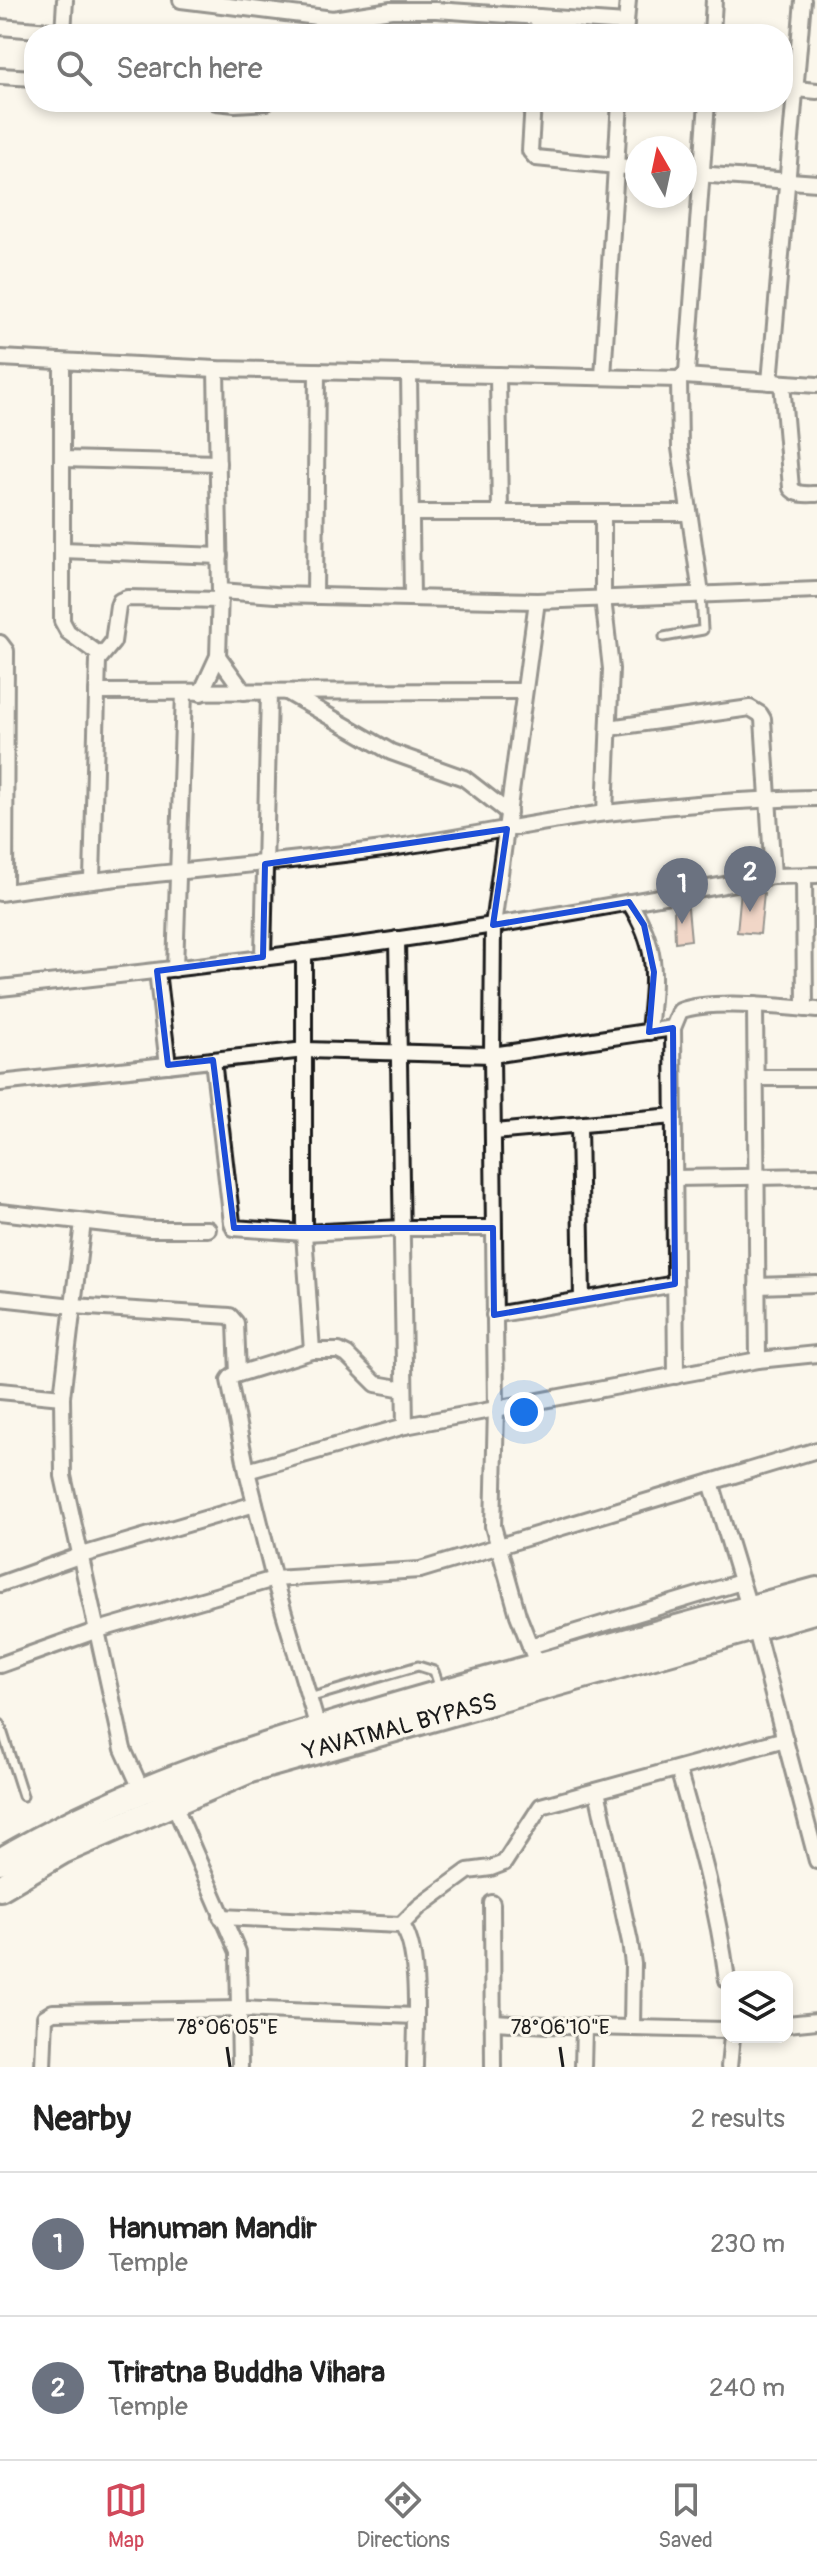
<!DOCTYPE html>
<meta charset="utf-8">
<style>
:root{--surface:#fff;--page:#f2f2f2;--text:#222;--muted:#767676;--line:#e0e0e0;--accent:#d1495b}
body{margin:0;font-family:Pangolin,sans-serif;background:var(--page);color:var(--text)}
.controls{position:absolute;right:24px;bottom:24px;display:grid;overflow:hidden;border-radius:16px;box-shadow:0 4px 12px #0003}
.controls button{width:72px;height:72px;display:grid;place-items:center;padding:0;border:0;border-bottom:2px solid var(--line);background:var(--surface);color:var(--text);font:40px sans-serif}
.compass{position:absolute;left:625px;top:136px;width:72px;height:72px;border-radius:50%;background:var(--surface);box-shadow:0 4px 12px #0003;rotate:351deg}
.you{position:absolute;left:524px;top:1412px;width:28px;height:28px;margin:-20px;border:6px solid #fff;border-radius:50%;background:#1a73e8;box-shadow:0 0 0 12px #1a73e833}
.badge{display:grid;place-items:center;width:52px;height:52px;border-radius:50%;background:var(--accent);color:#fff;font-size:26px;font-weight:700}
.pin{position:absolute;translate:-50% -66px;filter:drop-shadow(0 2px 4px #0008)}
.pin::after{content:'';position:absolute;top:42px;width:28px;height:24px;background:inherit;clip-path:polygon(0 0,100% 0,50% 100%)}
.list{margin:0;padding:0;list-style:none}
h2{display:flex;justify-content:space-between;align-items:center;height:104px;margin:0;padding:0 32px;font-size:34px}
h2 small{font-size:26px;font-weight:400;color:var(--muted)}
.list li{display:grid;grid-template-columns:52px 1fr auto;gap:24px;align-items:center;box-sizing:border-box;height:144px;padding:0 32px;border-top:2px solid var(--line)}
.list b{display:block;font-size:30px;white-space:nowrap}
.list p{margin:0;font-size:26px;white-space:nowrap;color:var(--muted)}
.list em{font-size:26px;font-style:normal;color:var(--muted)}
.icon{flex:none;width:44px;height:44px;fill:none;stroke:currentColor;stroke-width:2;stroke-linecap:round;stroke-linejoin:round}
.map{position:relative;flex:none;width:817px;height:2067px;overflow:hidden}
.search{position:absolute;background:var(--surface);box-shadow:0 4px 12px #0003;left:24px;right:24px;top:24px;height:88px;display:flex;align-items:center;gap:20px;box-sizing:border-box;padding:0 28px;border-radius:32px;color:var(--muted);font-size:30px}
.sheet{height:392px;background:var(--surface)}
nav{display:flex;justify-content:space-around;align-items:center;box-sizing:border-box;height:112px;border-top:2px solid var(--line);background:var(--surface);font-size:22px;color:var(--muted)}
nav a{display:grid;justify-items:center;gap:4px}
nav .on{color:var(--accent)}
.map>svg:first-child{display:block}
.building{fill:#e4ad9a;stroke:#1c1c1c;stroke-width:2}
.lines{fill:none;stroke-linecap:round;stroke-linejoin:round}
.service-casing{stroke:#1c1c1c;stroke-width:13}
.minor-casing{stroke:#1c1c1c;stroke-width:20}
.primary-casing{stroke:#1c1c1c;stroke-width:30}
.service{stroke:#fbf7ec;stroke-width:7}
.minor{stroke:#fbf7ec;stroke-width:14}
.primary{stroke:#fbf7ec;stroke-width:24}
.marked{fill:none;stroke:#1d4ed8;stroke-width:6;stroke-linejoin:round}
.ticks{fill:none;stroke:#1c1c1c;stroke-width:3}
.labels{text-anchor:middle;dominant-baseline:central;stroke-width:6;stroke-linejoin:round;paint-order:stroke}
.street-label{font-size:24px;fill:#1c1c1c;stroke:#fbf7ec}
.ticks-label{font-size:20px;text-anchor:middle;fill:#1c1c1c;stroke:#fbf7ec;stroke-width:6;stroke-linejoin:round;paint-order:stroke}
</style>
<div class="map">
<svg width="817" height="2067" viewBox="0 0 817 2067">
<rect width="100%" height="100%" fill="#fbf7ec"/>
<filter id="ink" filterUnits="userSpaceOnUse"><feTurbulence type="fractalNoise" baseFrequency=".0125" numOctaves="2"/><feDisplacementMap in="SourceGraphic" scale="16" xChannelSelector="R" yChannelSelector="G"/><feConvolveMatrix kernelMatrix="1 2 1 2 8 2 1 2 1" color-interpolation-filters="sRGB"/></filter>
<g filter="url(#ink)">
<g class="building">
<polygon points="741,890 764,893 760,934 737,932"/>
<polygon points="674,908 688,908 691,940 675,942"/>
</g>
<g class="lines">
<defs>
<g id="service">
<polyline points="664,637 703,630 701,594"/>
<polyline points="309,1698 418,1666 434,1671 440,1689"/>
<polyline points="0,1724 23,1796"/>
</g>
<g id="minor">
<polyline points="181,0 333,19 391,10 436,10 626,23"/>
<polyline points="0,27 63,32"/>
<polyline points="63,34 65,0"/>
<polyline points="538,34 539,17"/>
<polyline points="625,34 628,0"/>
<polyline points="712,34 714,0"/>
<polyline points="0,76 34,78"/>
<polyline points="796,89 817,91"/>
<polyline points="216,102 235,104 267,102"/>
<polyline points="533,102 530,151 536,158 637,168"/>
<polyline points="685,173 817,183"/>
<polyline points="0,358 216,369 679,379 687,372 707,102"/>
<polyline points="62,362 62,621 68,632 100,655"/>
<polyline points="216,369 220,591 275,595 537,601 817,590"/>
<polyline points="409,373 412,598"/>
<polyline points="498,375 500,513"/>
<polyline points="684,376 817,385"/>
<polyline points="603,377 620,102"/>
<polyline points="679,379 680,448 701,594"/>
<polyline points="770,382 803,0"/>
<path d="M782 383 791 488C797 496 808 494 817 494"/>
<polyline points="62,459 218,463"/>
<polyline points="411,513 689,513"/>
<polyline points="603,513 603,598 611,669 605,813"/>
<polyline points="62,550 220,556"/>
<polyline points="315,596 317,371"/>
<polyline points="537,601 493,925 492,1055 496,1409 493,1526 518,1615 540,1671"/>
<polyline points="0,643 6,651 5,892"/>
<polyline points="218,656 244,692"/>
<polyline points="97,692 524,691"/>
<polyline points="287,692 391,752 464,778 509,813"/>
<polyline points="201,693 218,656 220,591"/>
<polyline points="609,728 750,708 760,714 763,719 773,876"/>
<polyline points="804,876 805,1009"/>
<polyline points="92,879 98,660 113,642 118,606 120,601 127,598 220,600"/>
<path d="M0 893C132 873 265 866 397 847 467 837 536 822 606 813 676 805 746 799 817 798"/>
<path d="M629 902C660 950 654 977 649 1032"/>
<polyline points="397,939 405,1426"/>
<polyline points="304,952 304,1233 312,1351 232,1376 229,1380 247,1471 274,1579 318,1728"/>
<polyline points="263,957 269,692"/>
<polyline points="175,969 184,692"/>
<polyline points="157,971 168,1065"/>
<path d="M0 988C165 971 329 951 493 925 586 911 680 893 773 876L817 875"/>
<polyline points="755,1005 758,1360"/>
<polyline points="213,1060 232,1223 234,1228 304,1233 402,1228 493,1228"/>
<polyline points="756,1078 817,1078"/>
<polyline points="0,1083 305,1050 492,1055 673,1028"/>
<polyline points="579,1125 582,1300"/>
<polyline points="494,1132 674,1116"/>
<polyline points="674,1178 817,1176"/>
<polyline points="0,1212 150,1229 208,1229"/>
<polyline points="83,1222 62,1397 63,1476 123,1749 142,1791"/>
<polyline points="757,1286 817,1284"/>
<polyline points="0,1298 73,1306 230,1316 236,1323 238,1374"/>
<polyline points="494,1315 675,1284"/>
<polyline points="312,1351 339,1351 347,1355 376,1384 404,1389"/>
<path d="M676 1376 673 1028 680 1011C710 999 784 1007 817 1010"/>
<polyline points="0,1391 62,1397"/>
<polyline points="247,1471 405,1426 758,1360 817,1354"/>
<polyline points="711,1482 755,1627 817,1861"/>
<polyline points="0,1584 82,1555 255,1504"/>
<polyline points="530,1646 741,1582"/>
<polyline points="0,1665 98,1630 274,1579 420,1570 817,1450"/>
<path d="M678 1769C698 1839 718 1908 727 1980"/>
<polyline points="597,1791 630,1942 633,1964 632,2026"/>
<polyline points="173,1802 238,1952 240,2067"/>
<polyline points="492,1903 493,2067"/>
<path d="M221 1917 401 1925C422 1946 415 2036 415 2067"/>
<polyline points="401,1925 419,1907 468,1871 491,1868 504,1863 541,1806 785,1739"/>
<polyline points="494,2022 584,2027 727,2030"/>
<polyline points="787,2024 817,2021"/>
<polyline points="43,2067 45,2017 53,2012 241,2009 415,2016"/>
<polyline points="583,2067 584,2027"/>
<polyline points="729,2067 732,2037"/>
</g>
<g id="primary">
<path d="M0 1861C129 1785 270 1742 412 1701 547 1662 682 1627 817 1590"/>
<polyline points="0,1888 63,1851 250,1770 817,1610"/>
</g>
</defs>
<use href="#service" class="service-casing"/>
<use href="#minor" class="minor-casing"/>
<use href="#primary" class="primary-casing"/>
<use href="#service" class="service"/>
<use href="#minor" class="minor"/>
<use href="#primary" class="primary"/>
</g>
</g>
<path d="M0 0H817V2067H0ZM507 829 493 925 629 902 644 925 654 972 649 1032 673 1028 675 1284 494 1315 493 1228H234L213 1060 168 1065 157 971 263 957 265 864Z" fill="#fbf7ec" fill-opacity=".55" fill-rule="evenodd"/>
<path class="marked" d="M507 829 493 925 629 902 644 925 654 972 649 1032 673 1028 675 1284 494 1315 493 1228H234L213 1060 168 1065 157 971 263 957 265 864Z"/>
<path class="ticks" d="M227 2047 230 2067M560 2047 563 2067"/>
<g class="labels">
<g class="street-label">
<text transform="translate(400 1727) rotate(-15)">YAVATMAL BYPASS</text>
</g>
</g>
<g class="ticks-label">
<text x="227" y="2034">78°06'05"E</text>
<text x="560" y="2034">78°06'10"E</text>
</g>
</svg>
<div class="controls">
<button><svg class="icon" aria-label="layers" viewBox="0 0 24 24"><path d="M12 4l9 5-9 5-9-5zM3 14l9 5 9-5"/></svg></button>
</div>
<svg class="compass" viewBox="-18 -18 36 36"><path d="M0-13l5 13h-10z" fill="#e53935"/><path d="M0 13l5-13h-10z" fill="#767676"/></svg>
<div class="you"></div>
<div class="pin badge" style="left:682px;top:924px;background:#6b7280">1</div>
<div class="pin badge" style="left:750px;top:912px;background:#6b7280">2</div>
<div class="search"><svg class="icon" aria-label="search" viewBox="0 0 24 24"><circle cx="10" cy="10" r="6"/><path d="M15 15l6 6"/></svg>Search here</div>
</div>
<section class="sheet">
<h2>Nearby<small>2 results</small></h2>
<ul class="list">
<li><span class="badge" style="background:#6b7280">1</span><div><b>Hanuman Mandir</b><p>Temple</p></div><em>230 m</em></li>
<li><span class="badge" style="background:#6b7280">2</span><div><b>Triratna Buddha Vihara</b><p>Temple</p></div><em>240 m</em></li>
</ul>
</section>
<nav>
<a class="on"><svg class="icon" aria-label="map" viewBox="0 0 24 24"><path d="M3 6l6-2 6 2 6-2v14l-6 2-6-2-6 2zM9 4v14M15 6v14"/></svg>Map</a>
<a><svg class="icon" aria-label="directions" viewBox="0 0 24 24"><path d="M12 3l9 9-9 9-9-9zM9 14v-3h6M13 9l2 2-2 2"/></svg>Directions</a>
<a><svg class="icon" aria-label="saved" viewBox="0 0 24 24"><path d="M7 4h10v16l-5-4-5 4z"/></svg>Saved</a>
</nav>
